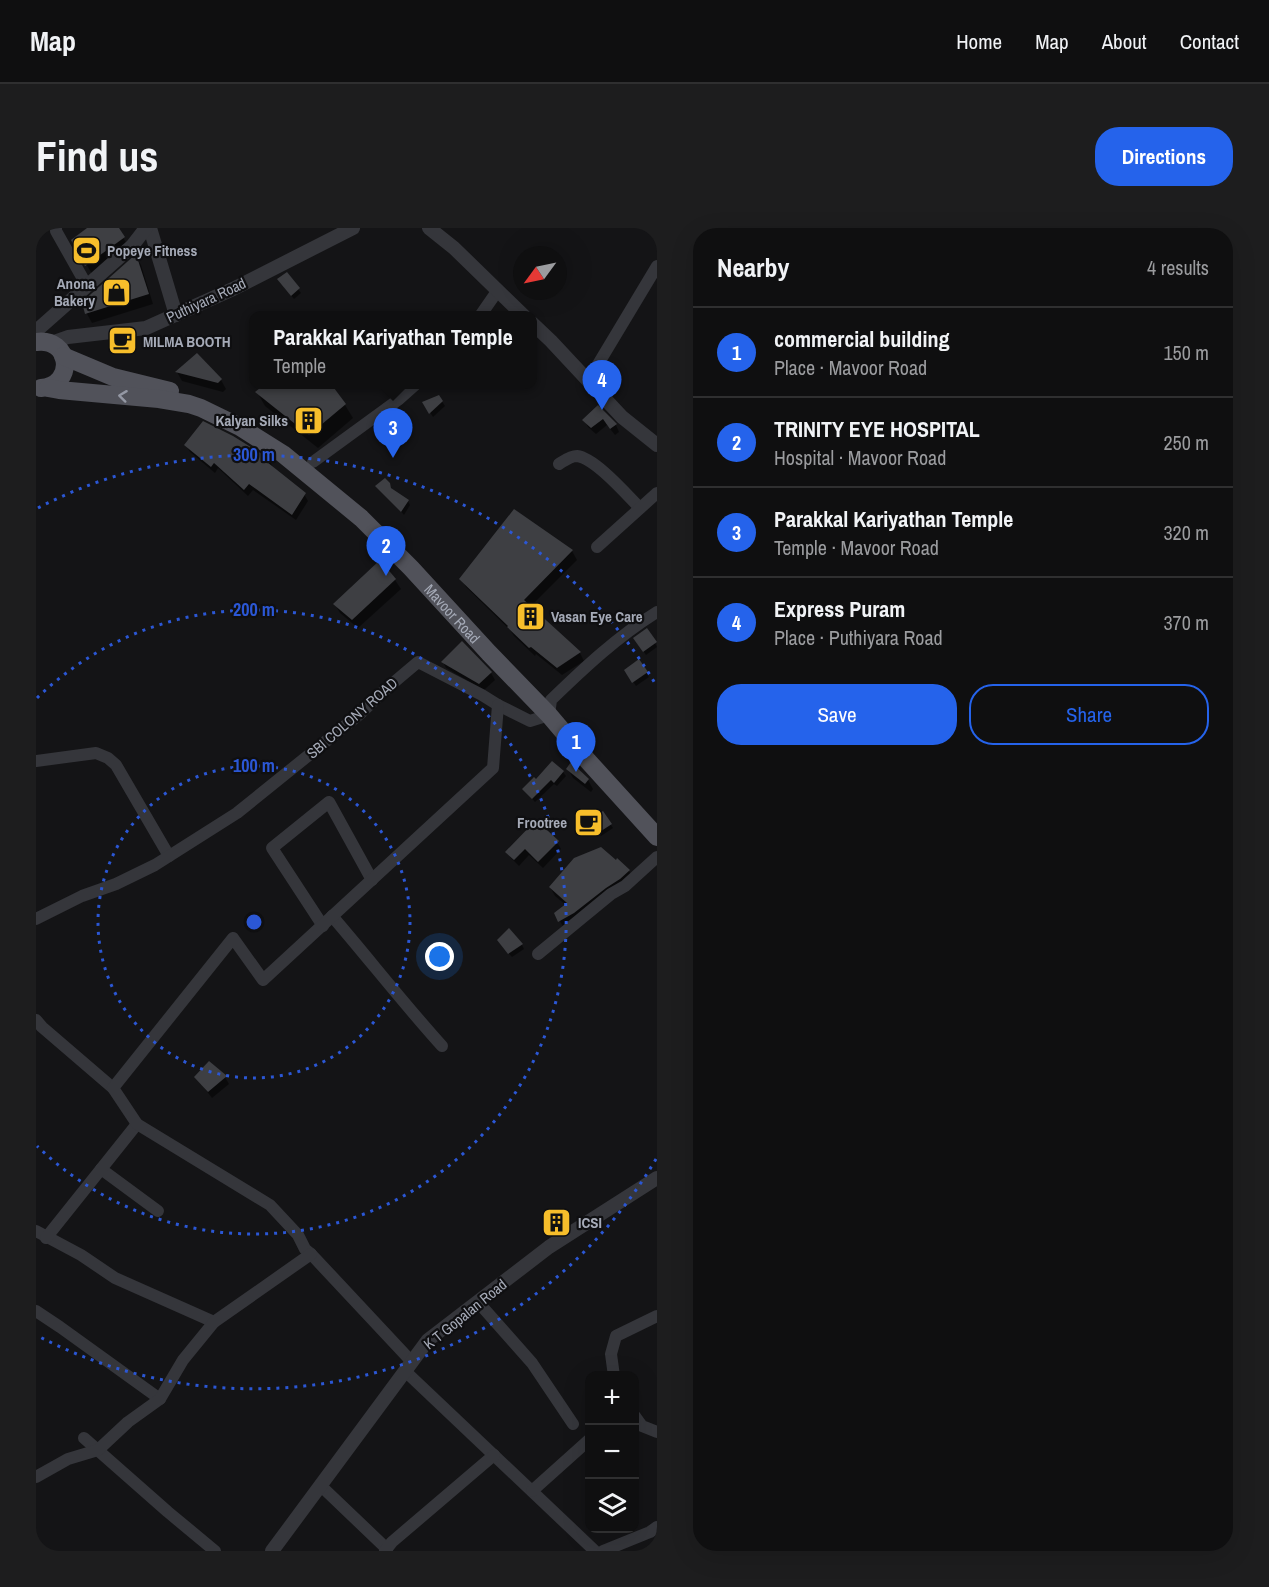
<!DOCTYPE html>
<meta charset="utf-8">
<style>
:root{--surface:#0f0f10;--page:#1d1d1e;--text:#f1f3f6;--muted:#9b9c9f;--line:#2f2f30;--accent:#2563eb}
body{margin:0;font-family:"Archivo Narrow",sans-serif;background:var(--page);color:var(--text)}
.controls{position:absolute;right:18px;bottom:18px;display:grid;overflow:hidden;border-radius:12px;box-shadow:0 6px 24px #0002}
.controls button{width:54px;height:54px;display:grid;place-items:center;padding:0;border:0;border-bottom:2px solid var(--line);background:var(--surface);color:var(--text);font:30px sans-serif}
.compass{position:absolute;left:477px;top:18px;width:54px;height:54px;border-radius:50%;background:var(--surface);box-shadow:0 6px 24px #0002;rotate:237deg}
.you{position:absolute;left:404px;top:729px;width:21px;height:21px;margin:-15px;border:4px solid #fff;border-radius:50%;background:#1a73e8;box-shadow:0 0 0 9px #1a73e833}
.badge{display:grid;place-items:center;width:39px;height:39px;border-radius:50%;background:var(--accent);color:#fff;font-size:20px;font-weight:700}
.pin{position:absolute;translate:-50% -50px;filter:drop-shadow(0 2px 3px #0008)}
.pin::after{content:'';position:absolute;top:32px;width:21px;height:18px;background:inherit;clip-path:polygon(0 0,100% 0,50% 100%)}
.popup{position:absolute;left:213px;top:83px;width:288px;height:78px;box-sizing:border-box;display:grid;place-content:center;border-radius:12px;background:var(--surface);filter:drop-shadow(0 2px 4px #0005);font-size:20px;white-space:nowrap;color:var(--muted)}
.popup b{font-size:22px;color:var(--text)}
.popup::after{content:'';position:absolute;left:50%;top:100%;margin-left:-12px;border:12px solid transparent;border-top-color:var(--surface)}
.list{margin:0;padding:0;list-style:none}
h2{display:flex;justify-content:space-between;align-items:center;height:78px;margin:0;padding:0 24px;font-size:26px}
h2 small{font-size:20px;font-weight:400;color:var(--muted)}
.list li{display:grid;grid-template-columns:39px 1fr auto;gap:18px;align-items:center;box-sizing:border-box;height:90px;padding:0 24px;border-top:2px solid var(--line)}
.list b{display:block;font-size:22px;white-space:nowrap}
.list p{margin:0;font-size:20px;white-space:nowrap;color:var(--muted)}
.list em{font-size:20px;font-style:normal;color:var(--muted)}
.actions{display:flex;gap:12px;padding:18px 24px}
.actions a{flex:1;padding:14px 0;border:2px solid var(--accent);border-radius:24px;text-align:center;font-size:21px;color:var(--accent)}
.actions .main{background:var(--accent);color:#fff}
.icon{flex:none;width:33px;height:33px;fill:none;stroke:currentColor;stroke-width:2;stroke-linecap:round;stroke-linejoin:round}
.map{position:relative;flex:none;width:621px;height:1323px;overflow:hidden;border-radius:24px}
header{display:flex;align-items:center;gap:36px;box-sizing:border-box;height:84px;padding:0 30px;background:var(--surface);border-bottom:2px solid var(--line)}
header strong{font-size:28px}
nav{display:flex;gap:33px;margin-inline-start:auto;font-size:21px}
.intro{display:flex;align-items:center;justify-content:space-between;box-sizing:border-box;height:144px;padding:0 36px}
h1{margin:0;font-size:42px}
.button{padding:15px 27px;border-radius:24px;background:var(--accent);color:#fff;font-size:21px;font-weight:700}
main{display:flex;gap:36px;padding:0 36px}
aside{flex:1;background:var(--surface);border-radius:24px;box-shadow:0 6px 24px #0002}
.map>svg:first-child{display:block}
.shadow{fill:#0007}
.building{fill:#3e3f43}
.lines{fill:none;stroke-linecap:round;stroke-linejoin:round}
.minor{stroke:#35363b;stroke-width:12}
.tertiary{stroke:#35363b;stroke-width:14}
.primary{stroke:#51525a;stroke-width:18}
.oneway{stroke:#9498a4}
.ring{fill:none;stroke:#2b57d5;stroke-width:3;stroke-dasharray:3 6}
.labels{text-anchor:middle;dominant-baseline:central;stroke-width:4.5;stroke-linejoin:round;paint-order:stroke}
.poi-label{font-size:15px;font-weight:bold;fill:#a5aab7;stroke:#0f0f11;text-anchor:start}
.street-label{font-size:15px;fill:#a5aab7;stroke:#0f0f11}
.centre{fill:#2b57d5;stroke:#0f0f11;stroke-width:3}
.ring-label{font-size:18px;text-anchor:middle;font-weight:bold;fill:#2b57d5;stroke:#0f0f11;stroke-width:4.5;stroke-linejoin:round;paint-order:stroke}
</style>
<header>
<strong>Map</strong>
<nav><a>Home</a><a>Map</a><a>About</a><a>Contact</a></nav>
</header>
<div class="intro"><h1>Find us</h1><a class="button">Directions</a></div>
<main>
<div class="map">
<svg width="621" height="1323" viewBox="0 0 621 1323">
<rect width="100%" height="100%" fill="#141416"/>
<g class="shadow">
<polygon points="54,0 81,0 93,19 56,46 37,13"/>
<polygon points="100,29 105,37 117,76 56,95 51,86 48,75"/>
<polygon points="251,46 265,65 258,71 245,55"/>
<polygon points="141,144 185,152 190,161 187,164 146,153"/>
<polygon points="221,164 309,177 317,190 282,220 229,178"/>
<polygon points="403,169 409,178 397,189 388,175"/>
<polygon points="562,179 580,197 583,204 579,207 571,197 560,206 552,199 548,192"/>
<polygon points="150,217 233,232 237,239 268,266 272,273 260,292 217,262 212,268 182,240 179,245 154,224"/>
<polygon points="353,256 356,261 372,273 374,277 368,287 358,275"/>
<polygon points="478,283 536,323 541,332 494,379 544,425 548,433 526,447 500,426 499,428 478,408 474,402 430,359 425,351"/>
<polygon points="344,334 359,352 365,361 322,400 304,385 299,376"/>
<polygon points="599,411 619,415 621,419 610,427"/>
<polygon points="426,415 455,445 459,452 448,462 410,440 407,434"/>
<polygon points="603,434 613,449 600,458 590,443"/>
<polygon points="516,535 527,544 530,548 521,558 518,556 499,574 491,565"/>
<polygon points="532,541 552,552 557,561 555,564 537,550"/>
<polygon points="567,585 577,600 565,608 555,593"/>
<polygon points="521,614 525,621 507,640 493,627 483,638 475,630 471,624"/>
<polygon points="581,633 593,643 598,652 529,702 520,686 531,678 519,668 514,659"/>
<polygon points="465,717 486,717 488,721 476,729"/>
<polygon points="173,835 189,849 193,856 176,870 160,849"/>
<polygon points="523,986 531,1000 525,1006 512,993"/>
</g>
<g class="building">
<polygon points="51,0 83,0 89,9 49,38 35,12"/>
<polygon points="100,26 113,66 49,86 46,74"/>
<polygon points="251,44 264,60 255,68 241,51"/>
<polygon points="161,125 186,151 182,155 139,144"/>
<polygon points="229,156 295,156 310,176 273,207 219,164"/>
<polygon points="403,167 407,173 393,186 386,174"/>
<polygon points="562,177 581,196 574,201 567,191 555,200 546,192"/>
<polygon points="167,193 197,208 234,231 231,234 270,265 256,287 213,256 208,262 178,235 175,239 148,217"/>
<polygon points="349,250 354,255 355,260 373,272 365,284 339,258"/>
<polygon points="478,281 537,322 488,372 545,424 521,440 495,419 493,420 471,399 472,398 423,351"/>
<polygon points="344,332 360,351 316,392 297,376"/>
<polygon points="611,400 621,414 607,424 597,410"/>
<polygon points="426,413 456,444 443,456 405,434"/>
<polygon points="603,431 612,444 596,455 588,442"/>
<polygon points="516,533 528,543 518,555 515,552 496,571 486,561 498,549 500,551"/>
<polygon points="535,534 553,551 549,556 530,541"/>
<polygon points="567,583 576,596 562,605 553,592"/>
<polygon points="500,592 523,613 502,634 489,621 478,632 469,624"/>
<polygon points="565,619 580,632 581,630 594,642 584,651 570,660 538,685 522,694 518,685 531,675 513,659 538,630"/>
<polygon points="473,700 487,716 472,726 461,712"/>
<polygon points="173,833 191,848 172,864 158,849"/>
<polygon points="523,984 530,995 522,1003 510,993"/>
</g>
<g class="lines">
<g class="minor">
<polyline points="20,0 20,3 51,58"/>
<polyline points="444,88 462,62"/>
<polyline points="552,153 621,38"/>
<polyline points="277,234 362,172 380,156"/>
<path d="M523 236C528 233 534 228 541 228 559 230 591 267 604 280"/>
<polyline points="561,319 621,265"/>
<polyline points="0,533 60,525 72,530 80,537 133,628"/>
<path d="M296 688C333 731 368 776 406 818"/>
<path d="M0 691 46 668 80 656 119 637 201 585 325 485 350 461 382 434 446 467 462 477 494 493 513 487 515 472C548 440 582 408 621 384"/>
<polyline points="287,698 236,620 293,574 336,652"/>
<polyline points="502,726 575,666 589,658 621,629"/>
<polyline points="0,792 6,799 77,860"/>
<polyline points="65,941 122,983"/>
<polyline points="0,1003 45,1027 79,1050 178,1094"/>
<polyline points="10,1010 101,896"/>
<polyline points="442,1074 496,1135 537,1196"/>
<polyline points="0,1083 24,1099 124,1171"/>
<polyline points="376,1134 275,1026 269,1021 262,1007 234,977 101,896 77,860 197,710 227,752 457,540 462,477"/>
<polyline points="369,1143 559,1323"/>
<polyline points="578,1148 575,1126 580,1108 621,1088"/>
<polyline points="598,1187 606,1198 621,1204"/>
<polyline points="48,1210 132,1284 179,1323"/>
<polyline points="0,1249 32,1231 62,1222 92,1194 124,1171 147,1132 178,1094 275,1026"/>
<polyline points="284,1257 351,1321"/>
<polyline points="496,1263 554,1211"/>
<polyline points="349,1323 356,1314 458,1227"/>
<polyline points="567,1323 614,1304 621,1299"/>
</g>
<g class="tertiary">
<polyline points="114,0 140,87"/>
<polyline points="393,0 418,20 488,88"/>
<polyline points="496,95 515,113 586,189 621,217"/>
<polyline points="0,103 96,18 110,0"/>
<polyline points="15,115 32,109 110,100 197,61 317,0"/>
<polyline points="236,1323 392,1112 513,1019 621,950"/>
</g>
<g class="primary">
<path d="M0 114C35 109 40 157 5 160"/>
<polyline points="27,128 77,149 134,163"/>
<path id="s1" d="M12 160 23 162 123 171 153 176 165 180 204 199 247 226 325 290 375 340 453 425 513 487 552 533 621 609"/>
</g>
</g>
<defs><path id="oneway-chevron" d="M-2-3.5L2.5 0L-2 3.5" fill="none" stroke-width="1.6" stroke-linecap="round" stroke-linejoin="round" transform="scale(1.5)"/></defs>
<use class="oneway" href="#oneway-chevron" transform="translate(87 168) rotate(-173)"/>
<g class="ring">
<circle cx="218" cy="694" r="156"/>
<path d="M1 470A312 312 0 1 1 1 918"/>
<path d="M620 931A467 467 0 0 1 2 1108M2 280A467 467 0 0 1 620 457"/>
</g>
<defs>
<symbol id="stadium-square" viewBox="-11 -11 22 22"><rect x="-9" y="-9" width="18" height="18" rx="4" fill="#f7be2b" stroke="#0f0f11"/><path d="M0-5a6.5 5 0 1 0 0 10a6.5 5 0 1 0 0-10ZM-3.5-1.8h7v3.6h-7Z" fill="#111"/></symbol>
<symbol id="shop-square" viewBox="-11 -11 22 22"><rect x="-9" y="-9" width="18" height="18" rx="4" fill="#f7be2b" stroke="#0f0f11"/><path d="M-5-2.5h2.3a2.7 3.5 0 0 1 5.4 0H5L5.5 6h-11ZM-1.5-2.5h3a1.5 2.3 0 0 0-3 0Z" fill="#111"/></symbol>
<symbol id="cafe-square" viewBox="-11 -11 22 22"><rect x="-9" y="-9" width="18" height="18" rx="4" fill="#f7be2b" stroke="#0f0f11"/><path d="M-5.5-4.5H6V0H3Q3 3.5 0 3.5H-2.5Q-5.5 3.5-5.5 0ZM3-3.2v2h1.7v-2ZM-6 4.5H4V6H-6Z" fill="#111"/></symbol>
<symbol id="building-square" viewBox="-11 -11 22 22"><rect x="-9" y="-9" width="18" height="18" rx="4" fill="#f7be2b" stroke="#0f0f11"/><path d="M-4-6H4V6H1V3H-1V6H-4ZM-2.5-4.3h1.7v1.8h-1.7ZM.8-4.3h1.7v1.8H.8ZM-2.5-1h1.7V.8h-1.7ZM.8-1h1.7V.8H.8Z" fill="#111"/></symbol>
</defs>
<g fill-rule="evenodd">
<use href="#stadium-square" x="34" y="6" width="33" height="33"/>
<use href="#shop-square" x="64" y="48" width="33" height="33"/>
<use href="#cafe-square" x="70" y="96" width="33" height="33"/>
<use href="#building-square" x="256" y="176" width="33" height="33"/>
<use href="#building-square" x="478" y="372" width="33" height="33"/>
<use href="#cafe-square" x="536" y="578" width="33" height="33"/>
<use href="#building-square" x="504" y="978" width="33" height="33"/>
</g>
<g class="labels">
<g class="poi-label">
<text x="71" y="22">Popeye Fitness</text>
<text x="59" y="55" text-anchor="end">Anona<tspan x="59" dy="17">Bakery</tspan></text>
<text x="107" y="113">MILMA BOOTH</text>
<text x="252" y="192" text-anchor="end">Kalyan Silks</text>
<text x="515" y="388">Vasan Eye Care</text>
<text x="531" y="594" text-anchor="end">Frootree</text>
<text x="542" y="994">ICSI</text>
</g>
<g class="street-label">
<text transform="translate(170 72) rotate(-25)">Puthiyara Road</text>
<text stroke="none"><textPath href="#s1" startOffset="482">Mavoor Road</textPath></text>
<text transform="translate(316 490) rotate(-41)">SBI COLONY ROAD</text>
<text transform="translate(429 1086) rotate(-39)">K T Gopalan Road</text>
</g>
</g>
<circle cx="218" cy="694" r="9" class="centre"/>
<g class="ring-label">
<text x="218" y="233">300 m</text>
<text x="218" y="388">200 m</text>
<text x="218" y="544">100 m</text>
</g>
</svg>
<div class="controls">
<button>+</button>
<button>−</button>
<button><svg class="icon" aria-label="layers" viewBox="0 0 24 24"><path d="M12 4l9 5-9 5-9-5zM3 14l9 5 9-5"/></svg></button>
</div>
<svg class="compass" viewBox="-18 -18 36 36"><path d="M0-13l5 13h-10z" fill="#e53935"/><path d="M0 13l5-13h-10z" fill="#9b9c9f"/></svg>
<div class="you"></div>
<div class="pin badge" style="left:540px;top:544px">1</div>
<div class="pin badge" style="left:350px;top:348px">2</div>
<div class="pin badge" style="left:357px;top:230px">3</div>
<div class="popup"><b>Parakkal Kariyathan Temple</b>Temple</div>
<div class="pin badge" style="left:566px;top:182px">4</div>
</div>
<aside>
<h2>Nearby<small>4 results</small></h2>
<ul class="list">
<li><span class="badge">1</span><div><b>commercial building</b><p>Place · Mavoor Road</p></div><em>150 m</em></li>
<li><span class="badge">2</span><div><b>TRINITY EYE HOSPITAL</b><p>Hospital · Mavoor Road</p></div><em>250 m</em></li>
<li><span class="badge">3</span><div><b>Parakkal Kariyathan Temple</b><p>Temple · Mavoor Road</p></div><em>320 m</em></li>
<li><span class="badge">4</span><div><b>Express Puram</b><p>Place · Puthiyara Road</p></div><em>370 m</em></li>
</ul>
<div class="actions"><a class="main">Save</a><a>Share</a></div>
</aside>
</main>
